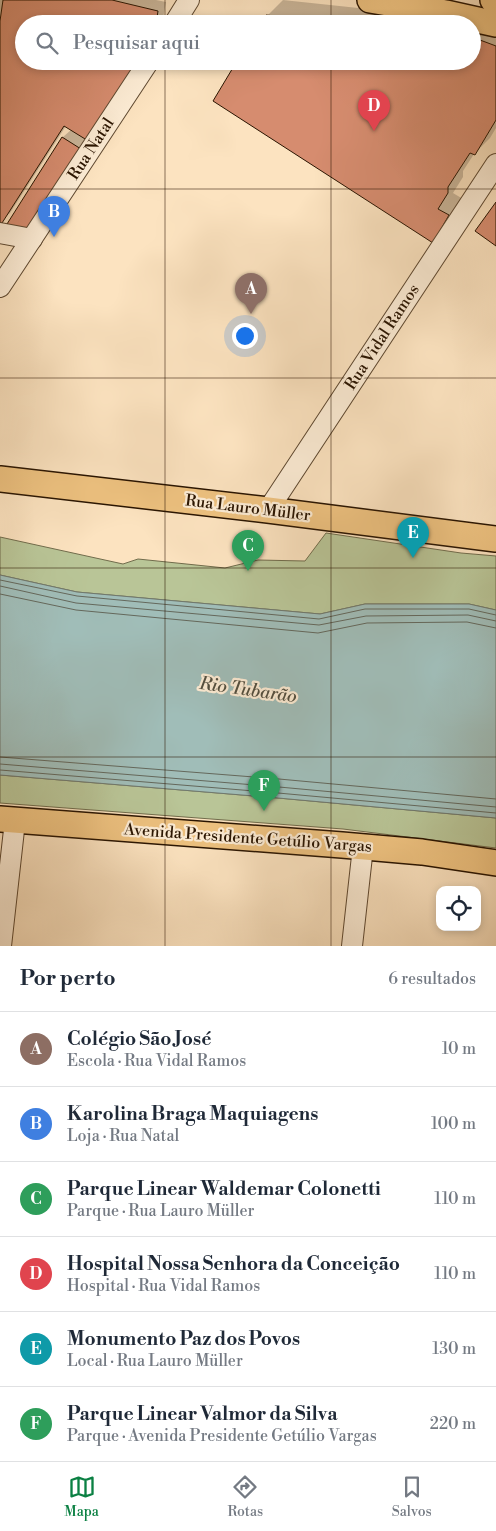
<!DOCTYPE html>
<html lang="pt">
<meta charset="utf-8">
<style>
:root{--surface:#fff;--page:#f2f2f3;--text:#1f2937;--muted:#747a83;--line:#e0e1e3;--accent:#0b8043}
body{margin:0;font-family:"Libre Bodoni",serif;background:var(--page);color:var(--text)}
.controls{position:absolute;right:15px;bottom:15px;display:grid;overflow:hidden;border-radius:10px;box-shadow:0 2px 8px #0003}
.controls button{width:45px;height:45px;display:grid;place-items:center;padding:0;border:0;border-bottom:1px solid var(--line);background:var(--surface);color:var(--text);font:25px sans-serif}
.you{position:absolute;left:244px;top:335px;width:18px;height:18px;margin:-12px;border:4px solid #fff;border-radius:50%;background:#1a73e8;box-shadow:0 0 0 8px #1a73e833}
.badge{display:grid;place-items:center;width:32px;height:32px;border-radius:50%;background:var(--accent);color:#fff;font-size:16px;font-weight:700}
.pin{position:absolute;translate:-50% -41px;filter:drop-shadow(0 1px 2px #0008)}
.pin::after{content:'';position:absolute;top:26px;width:18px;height:15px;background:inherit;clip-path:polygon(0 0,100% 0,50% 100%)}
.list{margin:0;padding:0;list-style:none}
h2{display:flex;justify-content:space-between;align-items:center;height:65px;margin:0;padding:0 20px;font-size:21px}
h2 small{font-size:16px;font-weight:400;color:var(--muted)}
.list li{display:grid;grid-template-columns:32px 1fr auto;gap:15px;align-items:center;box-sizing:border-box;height:75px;padding:0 20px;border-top:1px solid var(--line)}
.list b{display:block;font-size:19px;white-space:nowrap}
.list p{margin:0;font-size:16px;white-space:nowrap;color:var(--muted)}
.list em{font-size:16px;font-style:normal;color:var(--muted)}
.icon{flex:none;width:28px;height:28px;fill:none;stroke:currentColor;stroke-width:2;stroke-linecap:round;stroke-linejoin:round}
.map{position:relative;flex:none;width:496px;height:946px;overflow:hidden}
.search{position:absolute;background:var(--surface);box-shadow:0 2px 8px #0003;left:15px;right:15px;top:15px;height:55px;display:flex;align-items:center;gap:12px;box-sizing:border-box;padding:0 18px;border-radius:28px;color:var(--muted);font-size:19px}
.sheet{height:515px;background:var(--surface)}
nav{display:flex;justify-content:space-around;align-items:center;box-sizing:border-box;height:70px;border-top:1px solid var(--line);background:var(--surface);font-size:14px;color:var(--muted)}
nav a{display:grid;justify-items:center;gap:2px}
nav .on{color:var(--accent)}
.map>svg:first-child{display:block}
.green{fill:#b9c597;stroke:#716c4c}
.water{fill:#a0bdb8;stroke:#70796e}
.shadow{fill:#0003}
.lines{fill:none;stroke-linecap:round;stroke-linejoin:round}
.shore{stroke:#64685c;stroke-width:1}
.building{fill:#d68c6f;stroke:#291400}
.minor-casing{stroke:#5e4830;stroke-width:22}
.major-casing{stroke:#291400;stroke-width:28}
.minor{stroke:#fdedd6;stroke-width:20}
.major{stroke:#eec280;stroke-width:25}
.grid{fill:none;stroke:#291400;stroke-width:1;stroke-opacity:0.55}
.labels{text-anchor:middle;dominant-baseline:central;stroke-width:4.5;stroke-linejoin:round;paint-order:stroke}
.street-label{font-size:16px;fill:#291400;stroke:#fdedd6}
.water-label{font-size:18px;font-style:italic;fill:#534f40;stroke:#fdedd6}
</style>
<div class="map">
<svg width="496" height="946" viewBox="0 0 496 946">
<rect width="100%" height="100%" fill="#fce3c0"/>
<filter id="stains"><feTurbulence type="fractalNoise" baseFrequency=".004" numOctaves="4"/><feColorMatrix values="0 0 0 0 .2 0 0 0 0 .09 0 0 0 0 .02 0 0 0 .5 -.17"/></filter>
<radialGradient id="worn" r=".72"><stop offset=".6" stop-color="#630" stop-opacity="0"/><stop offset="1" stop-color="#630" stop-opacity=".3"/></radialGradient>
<g class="green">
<polygon points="326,533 461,553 496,556 496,610 469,604 365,604 320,614 77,592 0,575 0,537 123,564 138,559 225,568 258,560 305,561"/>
<polygon points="0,775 278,798 496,818 496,848 343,829 0,803"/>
</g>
<polygon class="water" points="0,575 77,592 320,614 365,604 469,604 496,610 496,818 278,798 0,775"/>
<g class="shadow">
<polygon points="0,0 156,0 166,2 162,24 24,24 24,61 98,132 8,224 63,137 72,129 66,126 10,213 0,221"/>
<polygon points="283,0 396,12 496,25 496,128 490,138 474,154 463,171 463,177 453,193 463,199 433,241 215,101 472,61 472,24 262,24 267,16"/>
</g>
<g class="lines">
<g class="shore">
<polyline points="0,580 77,596 319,619 365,609 469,609 496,615"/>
<polyline points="0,586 76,603 319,625 366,616 468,615 496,621"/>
<polyline points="0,594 76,610 318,633 367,623 467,622 496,628"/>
<polyline points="0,757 279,779 496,799"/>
<polyline points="0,764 279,787 496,807"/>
<polyline points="0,770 278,793 496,813"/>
</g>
</g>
<g class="building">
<polygon points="3,0 112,0 158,11 156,24 24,24 24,61 142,61 90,142 64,126 2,223 0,223 0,21"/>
<polygon points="266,15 331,22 353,24 261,24"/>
<polygon points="472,37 496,46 496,120 475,155 470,153 448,187 448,193 438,209 449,215 433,243 213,101 237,61 472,61"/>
<polygon points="62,137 81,149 26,232 7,224"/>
<polygon points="496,202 496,246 475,231"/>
</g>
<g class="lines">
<defs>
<g id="minor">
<polyline points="174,24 189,0"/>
<polyline points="0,233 32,239"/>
<polyline points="0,287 149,61"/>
<polyline points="268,510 496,164"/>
<polyline points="1,946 15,821"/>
<polyline points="352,946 363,847"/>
</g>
<g id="major">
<polyline points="370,0 446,13 496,24"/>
<polyline points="493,0 496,1"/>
<polyline points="0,479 268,510 496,539"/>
<polyline points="0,819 342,845 422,852 496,863"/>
</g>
</defs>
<use href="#minor" class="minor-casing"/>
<use href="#major" class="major-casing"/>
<use href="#minor" class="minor"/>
<use href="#major" class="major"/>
</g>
<path class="grid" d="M165 0V24M331 0V24M165 61V946M331 61V946M0 189H496M0 378H496M0 568H496M0 757H496"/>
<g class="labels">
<g class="street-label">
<text transform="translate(91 149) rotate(-57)">Rua Natal</text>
<text transform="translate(382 337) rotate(-57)">Rua Vidal Ramos</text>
<text transform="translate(248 508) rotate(7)">Rua Lauro Müller</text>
<text transform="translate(248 838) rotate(4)">Avenida Presidente Getúlio Vargas</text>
</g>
<g class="water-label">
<text transform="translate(248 690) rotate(8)">Rio Tubarão</text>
</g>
</g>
<rect width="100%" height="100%" filter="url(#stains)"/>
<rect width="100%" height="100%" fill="url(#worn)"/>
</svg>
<div class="controls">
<button><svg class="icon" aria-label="locate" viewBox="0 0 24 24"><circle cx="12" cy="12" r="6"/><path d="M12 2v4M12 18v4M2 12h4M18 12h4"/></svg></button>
</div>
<div class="you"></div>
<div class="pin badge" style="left:251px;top:314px;background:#8d6e63">A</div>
<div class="pin badge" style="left:54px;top:237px;background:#3f7fe0">B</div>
<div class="pin badge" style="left:248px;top:571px;background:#2e9e5b">C</div>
<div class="pin badge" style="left:374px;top:131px;background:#e0444e">D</div>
<div class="pin badge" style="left:413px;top:558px;background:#0f9aa8">E</div>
<div class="pin badge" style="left:264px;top:811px;background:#2e9e5b">F</div>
<div class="search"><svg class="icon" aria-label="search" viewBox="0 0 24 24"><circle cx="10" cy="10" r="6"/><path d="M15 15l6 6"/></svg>Pesquisar aqui</div>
</div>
<section class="sheet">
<h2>Por perto<small>6 resultados</small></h2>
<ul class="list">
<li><span class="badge" style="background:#8d6e63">A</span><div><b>Colégio São José</b><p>Escola · Rua Vidal Ramos</p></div><em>10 m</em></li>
<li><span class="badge" style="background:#3f7fe0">B</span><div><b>Karolina Braga Maquiagens</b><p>Loja · Rua Natal</p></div><em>100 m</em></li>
<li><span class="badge" style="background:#2e9e5b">C</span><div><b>Parque Linear Waldemar Colonetti</b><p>Parque · Rua Lauro Müller</p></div><em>110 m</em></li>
<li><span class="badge" style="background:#e0444e">D</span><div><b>Hospital Nossa Senhora da Conceição</b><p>Hospital · Rua Vidal Ramos</p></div><em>110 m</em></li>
<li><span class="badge" style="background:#0f9aa8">E</span><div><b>Monumento Paz dos Povos</b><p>Local · Rua Lauro Müller</p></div><em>130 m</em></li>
<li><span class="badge" style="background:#2e9e5b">F</span><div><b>Parque Linear Valmor da Silva</b><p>Parque · Avenida Presidente Getúlio Vargas</p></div><em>220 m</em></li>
</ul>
</section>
<nav>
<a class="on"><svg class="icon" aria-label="map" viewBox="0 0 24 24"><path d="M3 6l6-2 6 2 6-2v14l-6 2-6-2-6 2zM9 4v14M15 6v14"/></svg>Mapa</a>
<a><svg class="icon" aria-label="directions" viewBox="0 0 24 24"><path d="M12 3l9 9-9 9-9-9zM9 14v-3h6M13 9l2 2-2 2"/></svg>Rotas</a>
<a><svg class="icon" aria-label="saved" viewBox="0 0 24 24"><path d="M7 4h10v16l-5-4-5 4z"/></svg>Salvos</a>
</nav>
